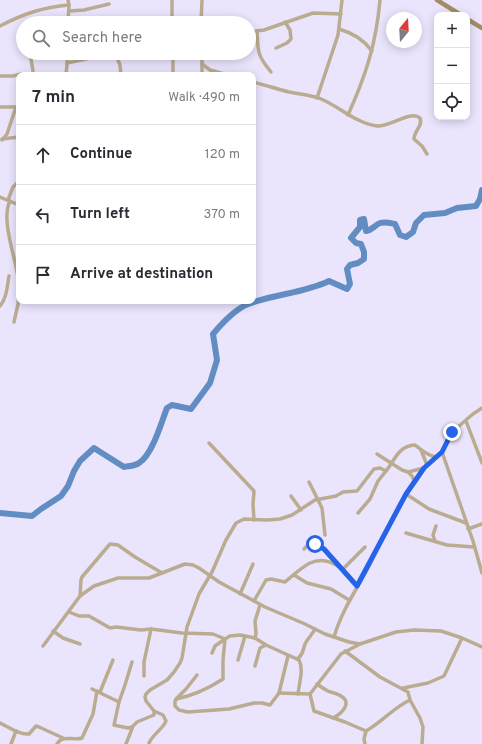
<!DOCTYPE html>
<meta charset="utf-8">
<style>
:root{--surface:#fff;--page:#f7f7f7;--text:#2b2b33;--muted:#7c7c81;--line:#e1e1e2}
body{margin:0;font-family:Overpass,sans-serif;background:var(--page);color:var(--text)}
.controls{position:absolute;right:12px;top:12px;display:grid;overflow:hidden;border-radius:8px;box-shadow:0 2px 10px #0003}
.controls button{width:36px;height:36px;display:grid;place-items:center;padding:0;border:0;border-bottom:1px solid var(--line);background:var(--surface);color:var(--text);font:20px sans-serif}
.compass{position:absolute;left:386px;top:12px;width:36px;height:36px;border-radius:50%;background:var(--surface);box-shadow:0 2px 10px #0003;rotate:18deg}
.stop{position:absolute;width:12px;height:12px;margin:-9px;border:3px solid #2563eb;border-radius:50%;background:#fff}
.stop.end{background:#2563eb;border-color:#fff;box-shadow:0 1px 4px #0008}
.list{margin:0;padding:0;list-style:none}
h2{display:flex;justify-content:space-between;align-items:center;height:52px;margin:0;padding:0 16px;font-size:17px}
h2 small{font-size:13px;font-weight:400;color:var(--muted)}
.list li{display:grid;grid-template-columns:26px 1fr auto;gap:12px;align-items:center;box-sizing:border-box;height:60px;padding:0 16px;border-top:1px solid var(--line)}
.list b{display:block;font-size:15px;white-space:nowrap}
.list em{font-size:13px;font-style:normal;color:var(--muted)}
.icon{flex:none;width:22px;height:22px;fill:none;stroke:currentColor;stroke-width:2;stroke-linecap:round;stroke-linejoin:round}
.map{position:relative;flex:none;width:482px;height:744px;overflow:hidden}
.search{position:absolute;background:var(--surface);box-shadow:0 2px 10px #0003;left:16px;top:16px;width:240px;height:44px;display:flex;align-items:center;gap:10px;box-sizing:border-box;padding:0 14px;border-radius:22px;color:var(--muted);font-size:15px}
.panel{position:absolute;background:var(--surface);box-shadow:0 2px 10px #0003;left:16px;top:72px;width:240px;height:232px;border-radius:8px}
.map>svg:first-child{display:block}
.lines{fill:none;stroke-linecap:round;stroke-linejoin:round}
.river{stroke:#628dc2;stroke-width:6}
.street{stroke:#baac90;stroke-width:3.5}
.secondary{stroke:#a38d64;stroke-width:4.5}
.route{stroke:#2563eb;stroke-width:5}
</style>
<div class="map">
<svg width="482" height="744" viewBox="0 0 482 744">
<rect width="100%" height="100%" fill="#ebe4fd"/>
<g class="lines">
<path class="river" d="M0 513 32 516 41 509 61 496 68 486 74 471 80 461 94 448 124 467C128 466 135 466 139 463 153 454 162 420 167 408L172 405 191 409 210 383 217 360 213 334C223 322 234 310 248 304 275 294 304 293 329 281L347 289 350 284 347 269 350 265 358 263 364 259V252L361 244 356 243 351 238 360 227V220L364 219 366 231C372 230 373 227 378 224 383 221 390 223 395 224L400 235 406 237 413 232 416 223 424 215 445 213 457 208 476 206 480 199 482 190"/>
<g class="street">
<polyline points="68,0 69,5 68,23"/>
<polyline points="172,0 172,23"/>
<polyline points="69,11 84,10 109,4"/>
<polyline points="201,23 202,0"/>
<path d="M0 26C23 14 43 7 69 5"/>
<path d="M339 29C353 33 364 40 372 51"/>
<path d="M257 31C258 52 257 55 271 72"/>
<polyline points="249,32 264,30 313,13 341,14"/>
<polyline points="276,48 287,43 291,39 290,30 285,22"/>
<polyline points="30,53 33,71"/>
<polyline points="115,53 120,65 121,75"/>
<polyline points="202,53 202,75"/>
<polyline points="67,63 114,53"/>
<polyline points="202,64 210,70 228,75"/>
<polyline points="66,75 68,53"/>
<polyline points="173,75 173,53"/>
<polyline points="0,76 13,76 21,74"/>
<path d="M253 82C265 85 277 89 289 92 299 94 309 95 319 98 339 106 355 123 377 126 390 127 411 110 420 118 423 127 414 130 414 139L422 146 427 154"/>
<polyline points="317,98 338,35 342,0"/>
<polyline points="0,107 19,107"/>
<path d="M348 115C366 75 376 44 380 0"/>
<polyline points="2,139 19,137"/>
<polyline points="2,140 7,134 16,107"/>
<polyline points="0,197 19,205"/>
<polyline points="8,200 13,187 19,181"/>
<path d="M10 201C0 221 17 260 19 284"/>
<path d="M0 306C7 298 7 286 9 276"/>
<polyline points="14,322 18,304 19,294"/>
<polyline points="482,408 473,414 452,432 442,452 473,541 482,573"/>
<polyline points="466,421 482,463"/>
<polyline points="209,443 254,491 253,504 254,520"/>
<polyline points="421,450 427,465"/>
<polyline points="377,454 402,470 408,472 424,468 442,452"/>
<polyline points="408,472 412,476 415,482"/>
<polyline points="309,482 322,508 325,535"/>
<polyline points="406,494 429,509 466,523"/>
<polyline points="291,496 301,510"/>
<polyline points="358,513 370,499 378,481 386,471"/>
<polyline points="468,529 482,524"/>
<polyline points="406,533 447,545 474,547"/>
<polyline points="435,541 433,535 436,526"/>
<polyline points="304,549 310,543 324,549 339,566"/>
<polyline points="343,569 365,547"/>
<polyline points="294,575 307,583 331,589 349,600"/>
<polyline points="240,594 253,564"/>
<polyline points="80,596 81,580 82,577 110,544 118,545 135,557 162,573"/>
<path d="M254 601 266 580 271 579 285 582C292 576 302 567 310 563 330 554 347 572 357 586"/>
<path d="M69 612 79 616H89L110 628 116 627 141 630 151 629 182 633 213 634 225 639 230 636 240 635 255 638 266 645 299 660C304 669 299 684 298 694"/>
<polyline points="53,631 63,638 80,644"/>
<path d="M334 637C341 613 354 593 366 572 378 549 388 526 400 504 408 491 417 481 424 468"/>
<polyline points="255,638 256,633 255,621 260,605"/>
<polyline points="43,646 80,596 94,586 118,578 149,578 185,564 193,565 199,568 219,582 265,607 305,624 325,634 349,642 360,644 396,632 414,630 441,631 462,638 482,647"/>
<polyline points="345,651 380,677 408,692 410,700 420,718 423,727 422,744"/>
<path d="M297 659C303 655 303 650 305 644 308 638 312 635 315 629"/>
<polyline points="238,660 245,636"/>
<polyline points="255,666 260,648 266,645"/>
<polyline points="197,675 186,689 177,698 175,701 175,706 179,710 188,712 229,709 254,703 262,703 270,705 279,693 288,656"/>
<polyline points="144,676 144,662 151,629"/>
<path d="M317 684C321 687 324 689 328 691 332 693 337 693 341 696 353 703 341 714 333 718"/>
<polyline points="403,688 428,683 444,676 462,638"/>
<polyline points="92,689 119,702 114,725 128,728 132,727"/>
<polyline points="100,692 113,660"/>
<polyline points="279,693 310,694 341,654 360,644"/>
<polyline points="310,694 314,711 345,722 366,731 364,739 365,744"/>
<path d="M176 699C192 696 209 688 223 679V660L225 639 215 646 212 653"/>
<polyline points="119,702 125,685 132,662"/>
<path d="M0 723C9 727 19 735 29 734L36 726 39 727 63 738"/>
<path d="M366 731C382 722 393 708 410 700"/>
<path d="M149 743C153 734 163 729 166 721L163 715 154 711"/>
<polyline points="11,744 16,731"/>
<path d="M57 744C63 734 73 741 82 738L93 714 97 691"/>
<path d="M126 744 133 726 137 722 154 715V711L146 701 145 697 146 694 150 690 167 680 174 672 180 663 182 658 187 627 199 594 212 572 226 540 236 523 244 519 267 520 280 519 292 515 315 500 336 496 343 492 357 491 374 469 380 468 386 471C395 460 398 446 415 445 421 450 428 456 436 457"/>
</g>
<g class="secondary">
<polyline points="437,0 461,15"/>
<polyline points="467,19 482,28"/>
</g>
</g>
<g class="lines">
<polyline class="route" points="315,544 324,549 357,586 406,494 424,468 442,452 452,432"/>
</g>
</svg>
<div class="controls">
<button>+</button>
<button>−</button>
<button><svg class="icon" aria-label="locate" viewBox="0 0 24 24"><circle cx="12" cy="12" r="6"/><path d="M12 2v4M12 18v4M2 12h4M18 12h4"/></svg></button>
</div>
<svg class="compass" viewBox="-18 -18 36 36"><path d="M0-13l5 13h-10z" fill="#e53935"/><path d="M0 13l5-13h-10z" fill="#7c7c81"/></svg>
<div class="stop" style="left:315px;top:544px"></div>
<div class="stop end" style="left:452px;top:432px"></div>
<div class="search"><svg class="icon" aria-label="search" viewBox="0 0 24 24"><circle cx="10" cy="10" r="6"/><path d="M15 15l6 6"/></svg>Search here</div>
<section class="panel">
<h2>7 min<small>Walk · 490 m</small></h2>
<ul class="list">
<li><svg class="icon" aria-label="ahead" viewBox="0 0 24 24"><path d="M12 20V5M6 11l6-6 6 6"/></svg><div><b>Continue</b></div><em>120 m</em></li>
<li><svg class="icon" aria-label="left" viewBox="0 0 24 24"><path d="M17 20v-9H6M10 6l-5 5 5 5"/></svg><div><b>Turn left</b></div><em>370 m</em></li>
<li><svg class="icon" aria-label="arrive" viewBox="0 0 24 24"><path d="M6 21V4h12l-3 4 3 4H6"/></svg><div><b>Arrive at destination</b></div></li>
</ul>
</section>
</div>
